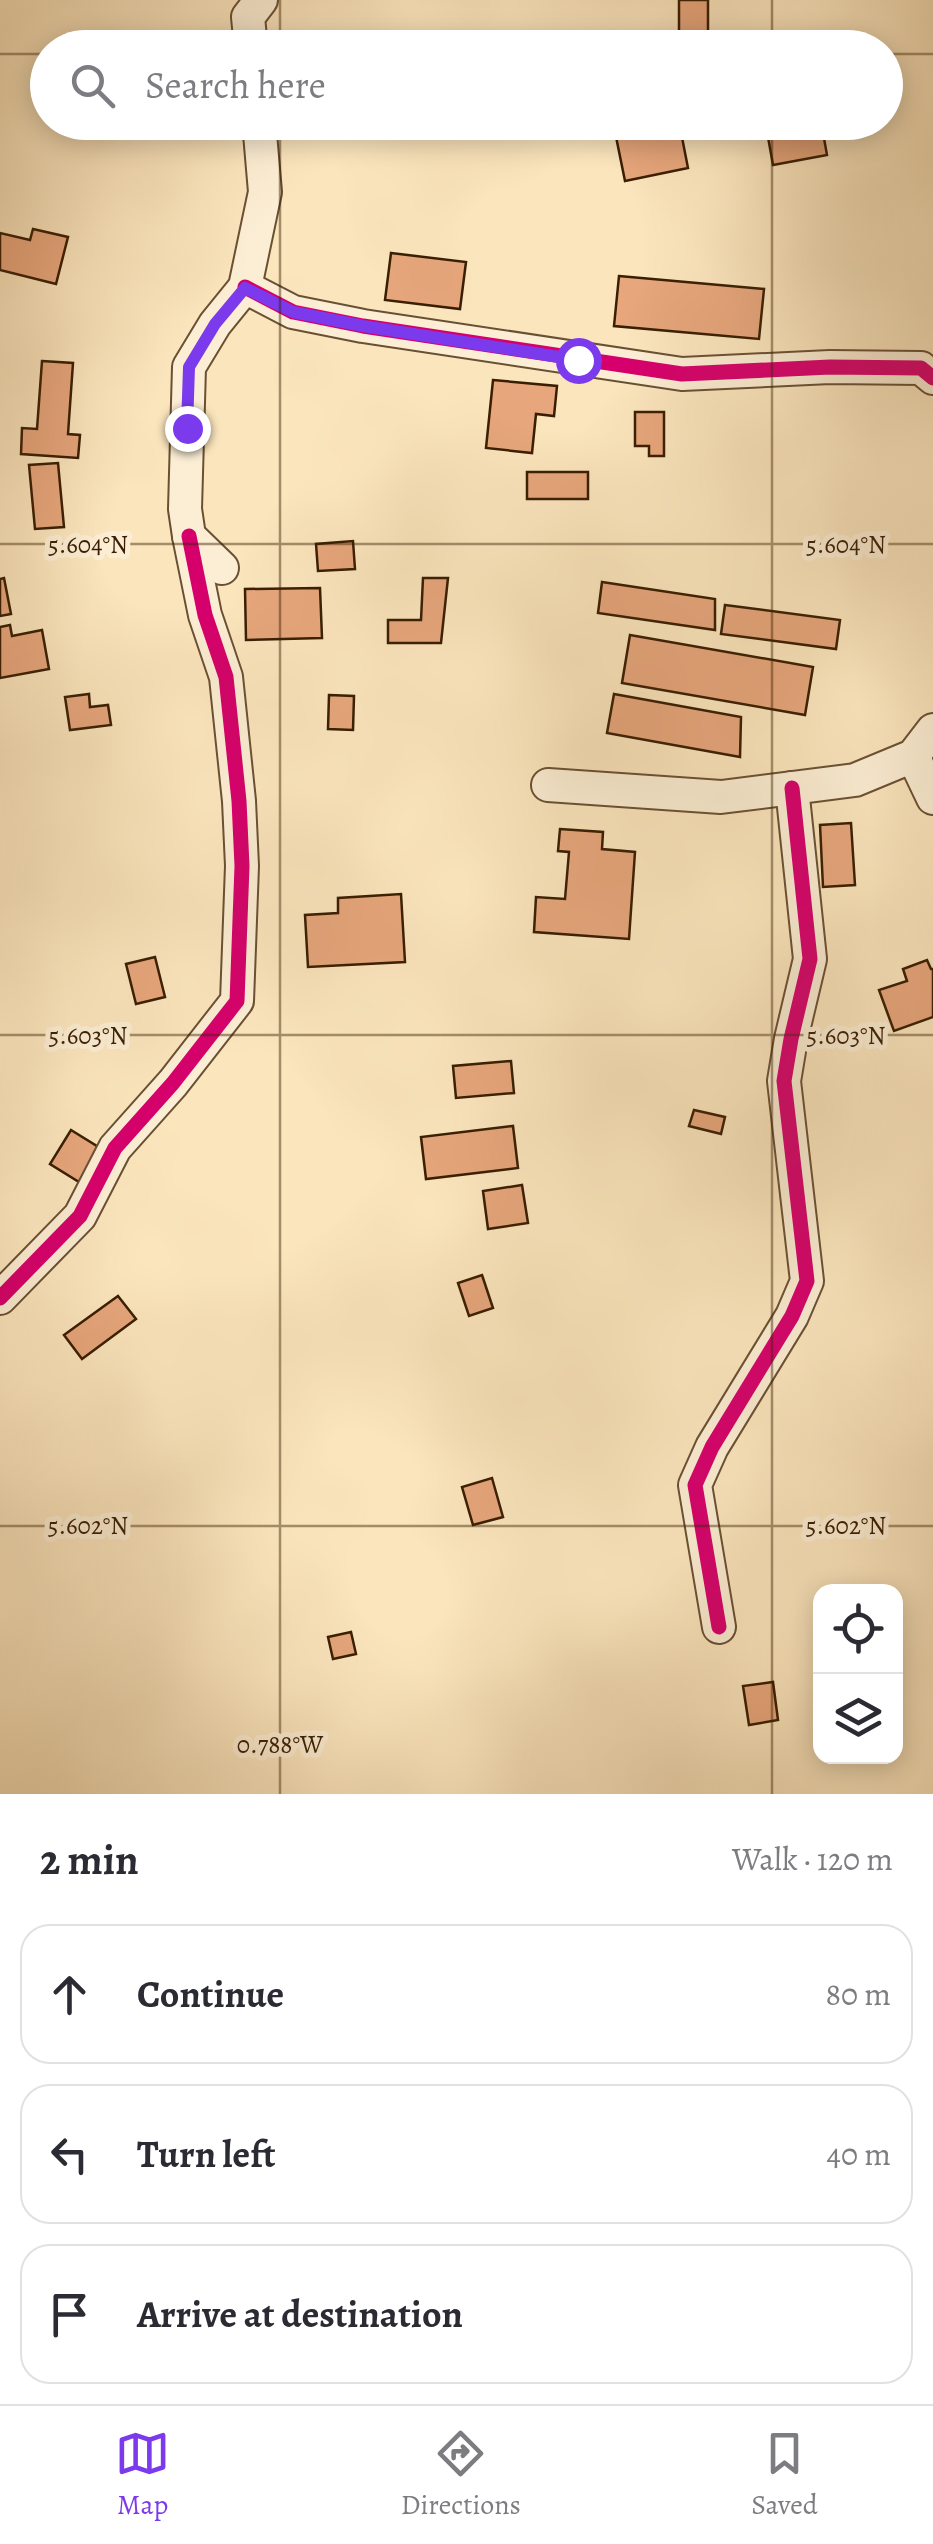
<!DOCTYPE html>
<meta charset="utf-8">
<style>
:root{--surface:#fff;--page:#f7f7f7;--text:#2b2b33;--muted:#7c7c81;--line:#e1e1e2;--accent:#7c3aed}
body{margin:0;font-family:Alegreya,serif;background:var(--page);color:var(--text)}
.controls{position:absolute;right:30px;bottom:30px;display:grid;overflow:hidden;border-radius:20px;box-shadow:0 5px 25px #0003}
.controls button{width:90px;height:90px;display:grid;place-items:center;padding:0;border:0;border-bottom:2px solid var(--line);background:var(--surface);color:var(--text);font:50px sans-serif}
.stop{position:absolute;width:30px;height:30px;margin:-22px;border:8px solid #7c3aed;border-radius:50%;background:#fff}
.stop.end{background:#7c3aed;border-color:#fff;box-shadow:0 2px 10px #0008}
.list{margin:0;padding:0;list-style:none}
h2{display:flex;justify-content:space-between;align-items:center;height:130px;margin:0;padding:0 40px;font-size:42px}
h2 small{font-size:32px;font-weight:400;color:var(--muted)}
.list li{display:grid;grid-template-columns:65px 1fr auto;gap:30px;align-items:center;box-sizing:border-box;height:140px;margin:0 20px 20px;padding:0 20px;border:2px solid var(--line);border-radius:30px}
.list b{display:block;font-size:38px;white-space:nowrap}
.list em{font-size:32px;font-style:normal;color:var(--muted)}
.icon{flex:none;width:55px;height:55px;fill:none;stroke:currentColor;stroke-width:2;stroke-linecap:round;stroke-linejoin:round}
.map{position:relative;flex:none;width:933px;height:1794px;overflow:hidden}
.search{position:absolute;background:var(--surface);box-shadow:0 5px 25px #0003;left:30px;right:30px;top:30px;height:110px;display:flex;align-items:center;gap:25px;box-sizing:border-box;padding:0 35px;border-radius:55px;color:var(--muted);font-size:38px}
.sheet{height:610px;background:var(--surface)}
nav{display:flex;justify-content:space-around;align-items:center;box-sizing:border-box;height:140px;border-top:2px solid var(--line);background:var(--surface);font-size:28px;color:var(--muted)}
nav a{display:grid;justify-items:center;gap:5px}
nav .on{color:var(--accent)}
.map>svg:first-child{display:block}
.building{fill:#e7a67c;stroke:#391e03;stroke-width:2.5}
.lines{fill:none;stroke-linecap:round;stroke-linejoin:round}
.minor-casing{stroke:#6a5032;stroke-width:36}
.minor{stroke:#fceed4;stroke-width:32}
.cycleway-casing{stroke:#fceed4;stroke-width:21}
.cycleway{stroke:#d6006c;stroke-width:15}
.route{stroke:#7c3aed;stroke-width:12}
.ticks{fill:none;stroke:#391e03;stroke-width:2.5;stroke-opacity:0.45}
.ticks-label{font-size:25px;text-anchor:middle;fill:#391e03;stroke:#fceed4;stroke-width:10;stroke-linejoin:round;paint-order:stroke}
</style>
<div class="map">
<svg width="933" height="1794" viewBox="0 0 933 1794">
<rect width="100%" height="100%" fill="#fbe5bd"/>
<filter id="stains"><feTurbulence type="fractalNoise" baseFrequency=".002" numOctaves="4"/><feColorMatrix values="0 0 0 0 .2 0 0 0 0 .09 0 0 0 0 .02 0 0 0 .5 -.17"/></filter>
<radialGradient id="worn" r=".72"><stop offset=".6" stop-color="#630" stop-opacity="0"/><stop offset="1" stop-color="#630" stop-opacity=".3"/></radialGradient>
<g class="building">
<rect x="679" y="0" width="29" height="48"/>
<polygon points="613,122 679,122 688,168 625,181"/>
<polygon points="822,127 827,155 773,165 768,137"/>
<polygon points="33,229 68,237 56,284 0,270 0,233 30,240"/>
<polygon points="391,253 466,262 460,309 385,300"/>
<polygon points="619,276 764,289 759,339 614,326"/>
<polygon points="42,361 73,363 68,434 80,435 78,458 21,454 22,428 37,429"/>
<polygon points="493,380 557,386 554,416 536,414 532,453 486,448"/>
<polygon points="635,412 664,412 664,456 649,456 649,446 635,446"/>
<polygon points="58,463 64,527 35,529 29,465"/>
<rect x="527" y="472" width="61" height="27"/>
<polygon points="353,541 355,569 318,571 316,544"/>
<polygon points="4,578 11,614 0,616 0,579"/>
<polygon points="423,578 448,578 441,643 388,643 388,620 421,620"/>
<polygon points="602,582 715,599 715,630 598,613"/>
<polygon points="320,588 322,638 246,640 245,589"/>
<polygon points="725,605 840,620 836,649 721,634"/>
<polygon points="10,625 12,636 42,630 49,669 0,678 0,627"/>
<polygon points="630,635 813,667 805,715 622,683"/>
<polygon points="89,694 90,707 108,705 111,725 70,730 65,697"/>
<polygon points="614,694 741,717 740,757 607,733"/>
<polygon points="329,695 354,696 353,730 328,729"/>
<polygon points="851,823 855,885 823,887 820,825"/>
<polygon points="560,829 603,832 602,849 635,852 629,939 534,932 536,897 565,899 569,852 558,851"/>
<polygon points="401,894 405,962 308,967 305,915 338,913 338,898"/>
<polygon points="155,957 165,997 136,1004 126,964"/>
<polygon points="927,960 931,969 933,969 933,1017 894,1031 879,990 907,981 903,969"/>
<polygon points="511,1061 514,1093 456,1098 453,1066"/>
<polygon points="694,1110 725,1117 721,1134 689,1126"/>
<polygon points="513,1126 518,1168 426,1179 421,1137"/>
<polygon points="71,1130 100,1148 79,1182 50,1164"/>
<polygon points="522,1185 528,1223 488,1229 483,1191"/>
<polygon points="482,1275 493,1308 469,1316 458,1283"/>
<polygon points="118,1296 136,1319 82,1359 64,1335"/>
<polygon points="492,1478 503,1517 473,1525 462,1487"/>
<polygon points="351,1632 356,1654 333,1659 328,1637"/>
<polygon points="773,1682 778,1720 749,1725 743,1686"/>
</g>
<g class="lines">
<defs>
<g id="minor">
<polyline points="251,48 248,17 261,0"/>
<polyline points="245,287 293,312 363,326 682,374 830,367 921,368 933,378"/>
<polyline points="222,568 189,536 185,509 189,367 215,324 245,287 265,192 259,122"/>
<polyline points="913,756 933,798"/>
<polyline points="548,785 721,797 855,780 913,756 933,730"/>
<polyline points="0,1298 80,1216 115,1148 173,1083 237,1001 242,866 239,801 226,677 205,615 189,536"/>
<polyline points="719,1627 695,1485 712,1447 792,1316 807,1281 784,1081 791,1039 810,959 792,788"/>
</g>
</defs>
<use href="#minor" class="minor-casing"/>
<use href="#minor" class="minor"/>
<defs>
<g id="cycleway">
<polyline points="245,287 293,312 363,326 682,374 830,367 921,368 933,378"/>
<polyline points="0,1298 80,1216 115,1148 173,1083 237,1001 242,866 239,801 226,677 205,615 189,536"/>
<polyline points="719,1627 695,1485 712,1447 792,1316 807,1281 784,1081 791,1039 810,959 792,788"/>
</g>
</defs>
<use href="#cycleway" class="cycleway-casing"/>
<use href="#cycleway" class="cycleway"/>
</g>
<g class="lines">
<polyline class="route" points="187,428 189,367 215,324 245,288 293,312 363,326 578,360"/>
</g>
<path class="ticks" d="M280 0V48M772 0V48M0 54H48M886 54H933M280 122V1794M772 122V1794M0 544H933M0 1035H933M0 1526H933"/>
<g class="ticks-label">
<text x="88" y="553">5.604°N</text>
<text x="846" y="553">5.604°N</text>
<text x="88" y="1044">5.603°N</text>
<text x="846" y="1044">5.603°N</text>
<text x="88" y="1534">5.602°N</text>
<text x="846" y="1534">5.602°N</text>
<text x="280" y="1753">0.788°W</text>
</g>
<rect width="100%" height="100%" filter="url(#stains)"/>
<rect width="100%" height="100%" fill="url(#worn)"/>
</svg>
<div class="controls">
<button><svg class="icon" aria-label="locate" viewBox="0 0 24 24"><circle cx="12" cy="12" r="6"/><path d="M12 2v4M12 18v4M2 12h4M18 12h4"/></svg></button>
<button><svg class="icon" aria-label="layers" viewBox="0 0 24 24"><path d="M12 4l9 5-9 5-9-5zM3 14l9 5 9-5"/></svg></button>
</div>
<div class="stop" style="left:578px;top:360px"></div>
<div class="stop end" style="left:187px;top:428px"></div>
<div class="search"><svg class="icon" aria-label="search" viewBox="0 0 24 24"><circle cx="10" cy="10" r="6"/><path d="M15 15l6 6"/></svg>Search here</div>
</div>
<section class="sheet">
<h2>2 min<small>Walk · 120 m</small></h2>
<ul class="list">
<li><svg class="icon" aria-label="ahead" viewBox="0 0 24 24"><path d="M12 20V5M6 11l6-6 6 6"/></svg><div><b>Continue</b></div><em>80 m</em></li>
<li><svg class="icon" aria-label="left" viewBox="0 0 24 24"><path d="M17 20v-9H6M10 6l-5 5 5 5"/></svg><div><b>Turn left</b></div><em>40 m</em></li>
<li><svg class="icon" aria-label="arrive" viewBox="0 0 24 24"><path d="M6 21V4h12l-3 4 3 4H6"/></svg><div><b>Arrive at destination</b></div></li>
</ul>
</section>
<nav>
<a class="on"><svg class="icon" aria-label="map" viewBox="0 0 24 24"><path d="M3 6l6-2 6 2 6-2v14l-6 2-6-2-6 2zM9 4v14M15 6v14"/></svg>Map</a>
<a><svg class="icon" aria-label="directions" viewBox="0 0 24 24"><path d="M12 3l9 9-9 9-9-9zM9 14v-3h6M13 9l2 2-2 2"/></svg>Directions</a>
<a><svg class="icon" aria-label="saved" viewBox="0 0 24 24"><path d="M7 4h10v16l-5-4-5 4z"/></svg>Saved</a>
</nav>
